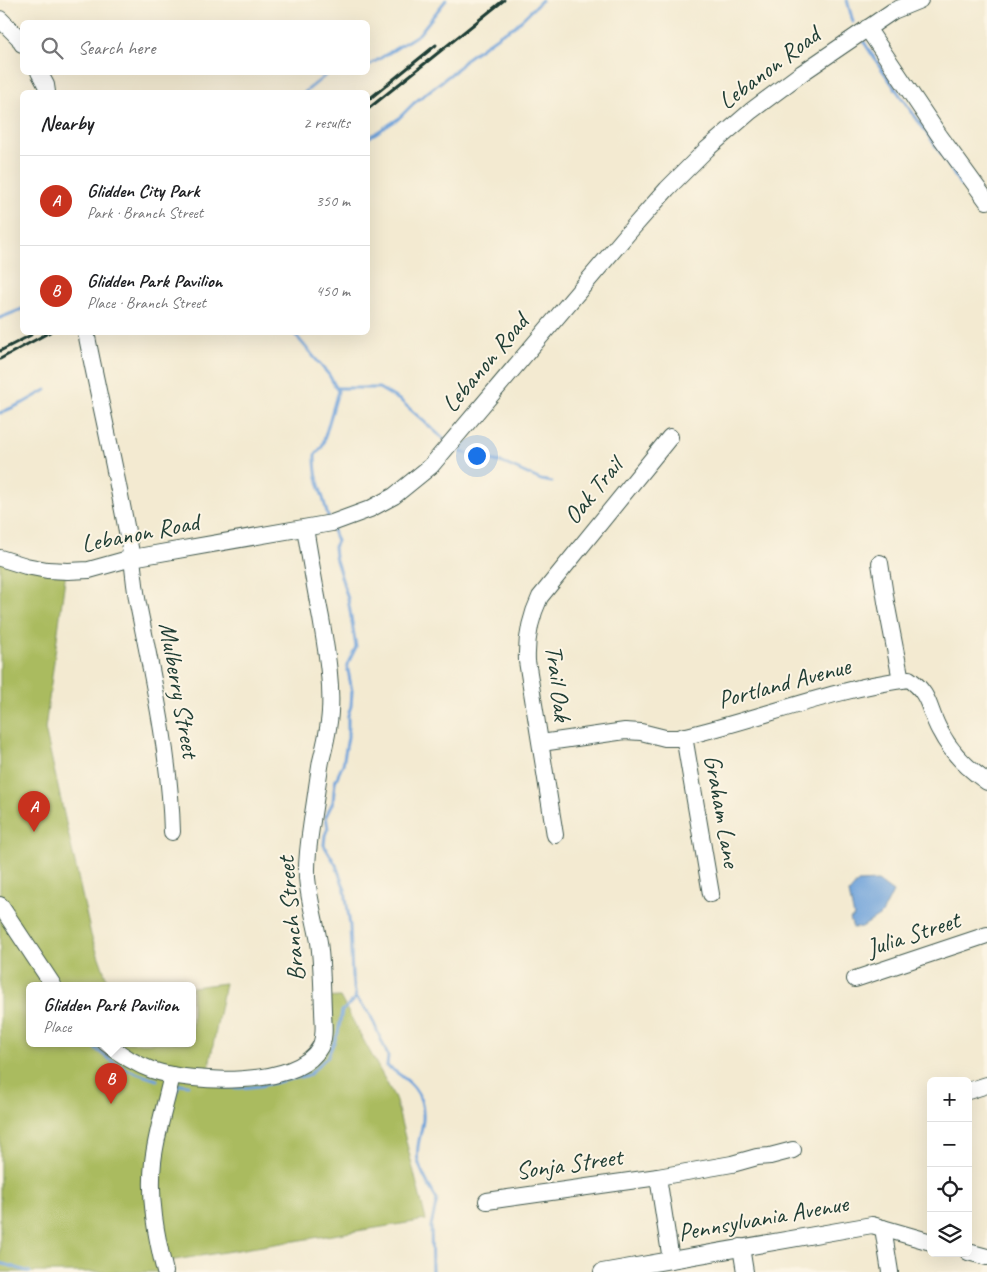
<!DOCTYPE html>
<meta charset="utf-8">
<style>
:root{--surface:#fff;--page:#f2f2f2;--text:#202124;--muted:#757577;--line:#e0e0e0;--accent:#c8321e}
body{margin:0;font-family:Caveat,sans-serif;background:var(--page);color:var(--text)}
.controls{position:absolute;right:15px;bottom:15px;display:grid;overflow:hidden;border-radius:8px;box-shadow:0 5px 20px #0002}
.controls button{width:45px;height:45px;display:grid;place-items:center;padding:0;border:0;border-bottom:1px solid var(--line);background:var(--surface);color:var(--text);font:25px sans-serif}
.you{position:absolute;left:476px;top:455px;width:18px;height:18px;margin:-12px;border:4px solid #fff;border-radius:50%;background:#1a73e8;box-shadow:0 0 0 8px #1a73e833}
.badge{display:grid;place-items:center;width:32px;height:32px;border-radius:50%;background:var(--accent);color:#fff;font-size:16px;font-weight:700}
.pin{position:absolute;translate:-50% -41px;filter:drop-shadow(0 1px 2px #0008)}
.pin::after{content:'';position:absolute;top:26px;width:18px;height:15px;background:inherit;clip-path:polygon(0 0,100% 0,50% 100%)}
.popup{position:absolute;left:26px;top:982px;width:170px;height:65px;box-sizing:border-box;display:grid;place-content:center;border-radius:8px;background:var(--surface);filter:drop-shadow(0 1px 4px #0005);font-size:16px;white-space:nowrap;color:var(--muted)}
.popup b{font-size:19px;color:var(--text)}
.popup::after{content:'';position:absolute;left:50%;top:100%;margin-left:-10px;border:10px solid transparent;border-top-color:var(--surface)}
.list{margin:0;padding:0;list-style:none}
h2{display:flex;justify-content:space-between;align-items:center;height:65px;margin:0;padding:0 20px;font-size:21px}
h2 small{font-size:16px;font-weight:400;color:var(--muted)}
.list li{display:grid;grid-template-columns:32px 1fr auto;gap:15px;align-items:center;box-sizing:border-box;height:90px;padding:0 20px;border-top:1px solid var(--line)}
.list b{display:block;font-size:19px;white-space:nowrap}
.list p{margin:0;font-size:16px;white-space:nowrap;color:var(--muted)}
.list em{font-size:16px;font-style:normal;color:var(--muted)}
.icon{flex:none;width:28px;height:28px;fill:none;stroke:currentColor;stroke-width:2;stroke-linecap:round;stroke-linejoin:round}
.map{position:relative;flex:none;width:987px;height:1272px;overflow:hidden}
.search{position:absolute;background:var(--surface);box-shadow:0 5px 20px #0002;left:20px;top:20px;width:350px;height:55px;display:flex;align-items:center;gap:12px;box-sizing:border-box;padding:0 18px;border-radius:8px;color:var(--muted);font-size:19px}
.panel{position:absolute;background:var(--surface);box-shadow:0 5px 20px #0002;left:20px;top:90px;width:350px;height:245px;border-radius:8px}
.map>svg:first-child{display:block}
.green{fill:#aabb5f;stroke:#647c4a}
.water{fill:#6ea2da;stroke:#467087}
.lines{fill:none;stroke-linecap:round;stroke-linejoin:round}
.stream{stroke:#6ea2da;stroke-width:3}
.minor-casing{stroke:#3f574c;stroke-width:18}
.minor{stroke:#fff;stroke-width:16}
.rail{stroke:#1f3d34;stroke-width:3}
.labels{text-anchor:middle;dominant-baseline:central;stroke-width:4;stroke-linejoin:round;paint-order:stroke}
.street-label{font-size:25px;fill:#1f3d34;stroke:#fcf5e5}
</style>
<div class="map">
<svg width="987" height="1272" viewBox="0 0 987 1272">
<rect width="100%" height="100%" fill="#fcf5e5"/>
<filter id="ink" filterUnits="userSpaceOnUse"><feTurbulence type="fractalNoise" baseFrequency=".02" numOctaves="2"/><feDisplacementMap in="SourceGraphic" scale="10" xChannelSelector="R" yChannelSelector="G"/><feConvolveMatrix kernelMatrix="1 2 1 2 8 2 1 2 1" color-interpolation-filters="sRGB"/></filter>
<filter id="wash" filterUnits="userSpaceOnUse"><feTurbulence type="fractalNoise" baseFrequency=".0096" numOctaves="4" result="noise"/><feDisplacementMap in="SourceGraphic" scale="20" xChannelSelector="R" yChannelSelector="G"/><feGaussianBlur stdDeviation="1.12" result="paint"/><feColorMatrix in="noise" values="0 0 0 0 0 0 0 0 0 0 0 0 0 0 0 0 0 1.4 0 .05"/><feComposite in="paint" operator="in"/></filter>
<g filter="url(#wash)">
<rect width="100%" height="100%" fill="#f3ead1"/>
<polygon class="green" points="0,558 66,571 45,729 91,935 109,985 30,985 30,1043 192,1043 192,987 225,983 208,1072 247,1078 302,1065 319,1048 322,998 340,997 395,1098 426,1220 156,1263 158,1272 0,1272"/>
<polygon class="water" points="878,881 893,892 882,914 862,927 853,928 850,919 854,917 849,893 858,882"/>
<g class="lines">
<g class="stream">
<polyline points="847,0 853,22"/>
<path d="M864 42C894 91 932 135 961 186"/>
<polyline points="368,66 419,34 446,0"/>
<polyline points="305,92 330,72"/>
<polyline points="368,138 398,119 414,103 456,70 467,58 501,34 515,26 542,0"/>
<polyline points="0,318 22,309"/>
<path d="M293 332 329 375 338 391 322 447 315 455C315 472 317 479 322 495 325 503 326 511 329 519"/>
<polyline points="336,388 379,388 401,401 446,441"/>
<polyline points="0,413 23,403 46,390"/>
<polyline points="453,447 457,451 503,463 541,480 552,482"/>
<path d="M332 528 337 541 334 547 335 557 348 599 356 647 347 665 352 691 351 706 348 715V737L343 764 335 782 333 802 326 816 328 828 325 835 324 845 336 865 345 890 350 926 352 976 356 998 370 1014 388 1056 387 1066C409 1080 425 1091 423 1120 422 1133 415 1147 418 1161 422 1175 430 1188 437 1200L431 1226 432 1272"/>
<path d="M89 1043C113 1064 127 1071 157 1080"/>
<polyline points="221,1087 240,1088 260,1086 309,1075 328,1056 338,1033 342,1011 356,998"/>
<polyline points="175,1096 179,1084 188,1085"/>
<polyline points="162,1165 162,1156"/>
<polyline points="0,1263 30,1272"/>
</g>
</g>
</g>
<g filter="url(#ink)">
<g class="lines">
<defs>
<g id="minor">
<polyline points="0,19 19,38 22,44"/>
<polyline points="867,28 939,135 987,201"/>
<polyline points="39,72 46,85 47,92"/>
<path d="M86 332C101 408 119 483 132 559 134 574 135 589 138 604 153 679 170 755 172 832"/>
<polyline points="0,558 26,566 47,570 68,571 89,570 132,558 332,523 370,509 394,496 431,466 629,232 667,189 707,149 751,111 802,73 893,11 920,0"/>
<polyline points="880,563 886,602 901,680"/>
<polyline points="684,736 711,894"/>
<path d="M541 743 625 731 641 732 665 738H678C755 721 830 689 909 679 931 694 928 710 940 731 951 753 967 768 987 782"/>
<path d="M555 835 527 661C526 637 530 618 540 597L670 437"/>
<polyline points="0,905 53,985"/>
<polyline points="855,979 987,935"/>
<path d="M106 1043C120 1054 135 1064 152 1070 190 1083 298 1089 320 1047 326 1036 323 1022 323 1010 322 987 322 964 319 942 315 920 309 900 307 878 306 856 310 835 313 814 316 796 318 778 321 761 325 745 329 729 330 712 332 680 326 649 321 618 315 588 310 558 305 528"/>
<polyline points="968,1091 987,1085"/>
<polyline points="658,1177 671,1260"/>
<polyline points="487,1201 658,1177 732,1164 757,1157 770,1156 793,1150"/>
<polyline points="883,1228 890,1272"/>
<polyline points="741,1247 745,1272"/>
<polyline points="968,1252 987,1257"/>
<path d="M165 1272C156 1236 149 1199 153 1162 156 1134 166 1103 172 1075"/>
<polyline points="602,1272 872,1225 931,1242"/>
</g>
</defs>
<use href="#minor" class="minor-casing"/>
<use href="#minor" class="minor"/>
<g class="rail">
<polyline points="368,100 436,45"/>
<polyline points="368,109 504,0"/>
<polyline points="0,351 31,335"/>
<polyline points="0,359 50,332"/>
</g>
</g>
</g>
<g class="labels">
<g class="street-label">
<text transform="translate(769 68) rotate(-37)">Lebanon Road</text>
<text transform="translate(485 363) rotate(-50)">Lebanon Road</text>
<text transform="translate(593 491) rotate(-51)">Oak Trail</text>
<text transform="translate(140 533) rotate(-11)">Lebanon Road</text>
<text transform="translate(558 683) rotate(83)">Trail Oak</text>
<text transform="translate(784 683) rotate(-15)">Portland Avenue</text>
<text transform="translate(179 690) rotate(80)">Mulberry Street</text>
<text transform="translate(722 811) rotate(80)">Graham Lane</text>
<text transform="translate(291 919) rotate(-95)">Branch Street</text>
<text transform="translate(913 934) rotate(-18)">Julia Street</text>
<text transform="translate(569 1164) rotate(-8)">Sonja Street</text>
<text transform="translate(763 1218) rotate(-10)">Pennsylvania Avenue</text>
</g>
</g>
</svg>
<div class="controls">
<button>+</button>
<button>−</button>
<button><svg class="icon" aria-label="locate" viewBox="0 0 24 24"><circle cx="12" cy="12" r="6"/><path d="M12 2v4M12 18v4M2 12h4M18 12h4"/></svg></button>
<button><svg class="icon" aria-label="layers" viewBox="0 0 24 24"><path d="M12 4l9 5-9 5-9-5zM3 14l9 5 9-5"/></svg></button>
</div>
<div class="you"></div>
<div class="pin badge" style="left:34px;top:832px">A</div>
<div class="pin badge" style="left:111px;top:1104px">B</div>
<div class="popup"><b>Glidden Park Pavilion</b>Place</div>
<div class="search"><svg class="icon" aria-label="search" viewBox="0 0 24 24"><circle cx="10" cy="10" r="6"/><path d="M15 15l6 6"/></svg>Search here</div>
<section class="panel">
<h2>Nearby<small>2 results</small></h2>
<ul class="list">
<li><span class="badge">A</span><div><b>Glidden City Park</b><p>Park · Branch Street</p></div><em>350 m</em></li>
<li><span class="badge">B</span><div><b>Glidden Park Pavilion</b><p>Place · Branch Street</p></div><em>450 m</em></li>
</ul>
</section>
</div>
